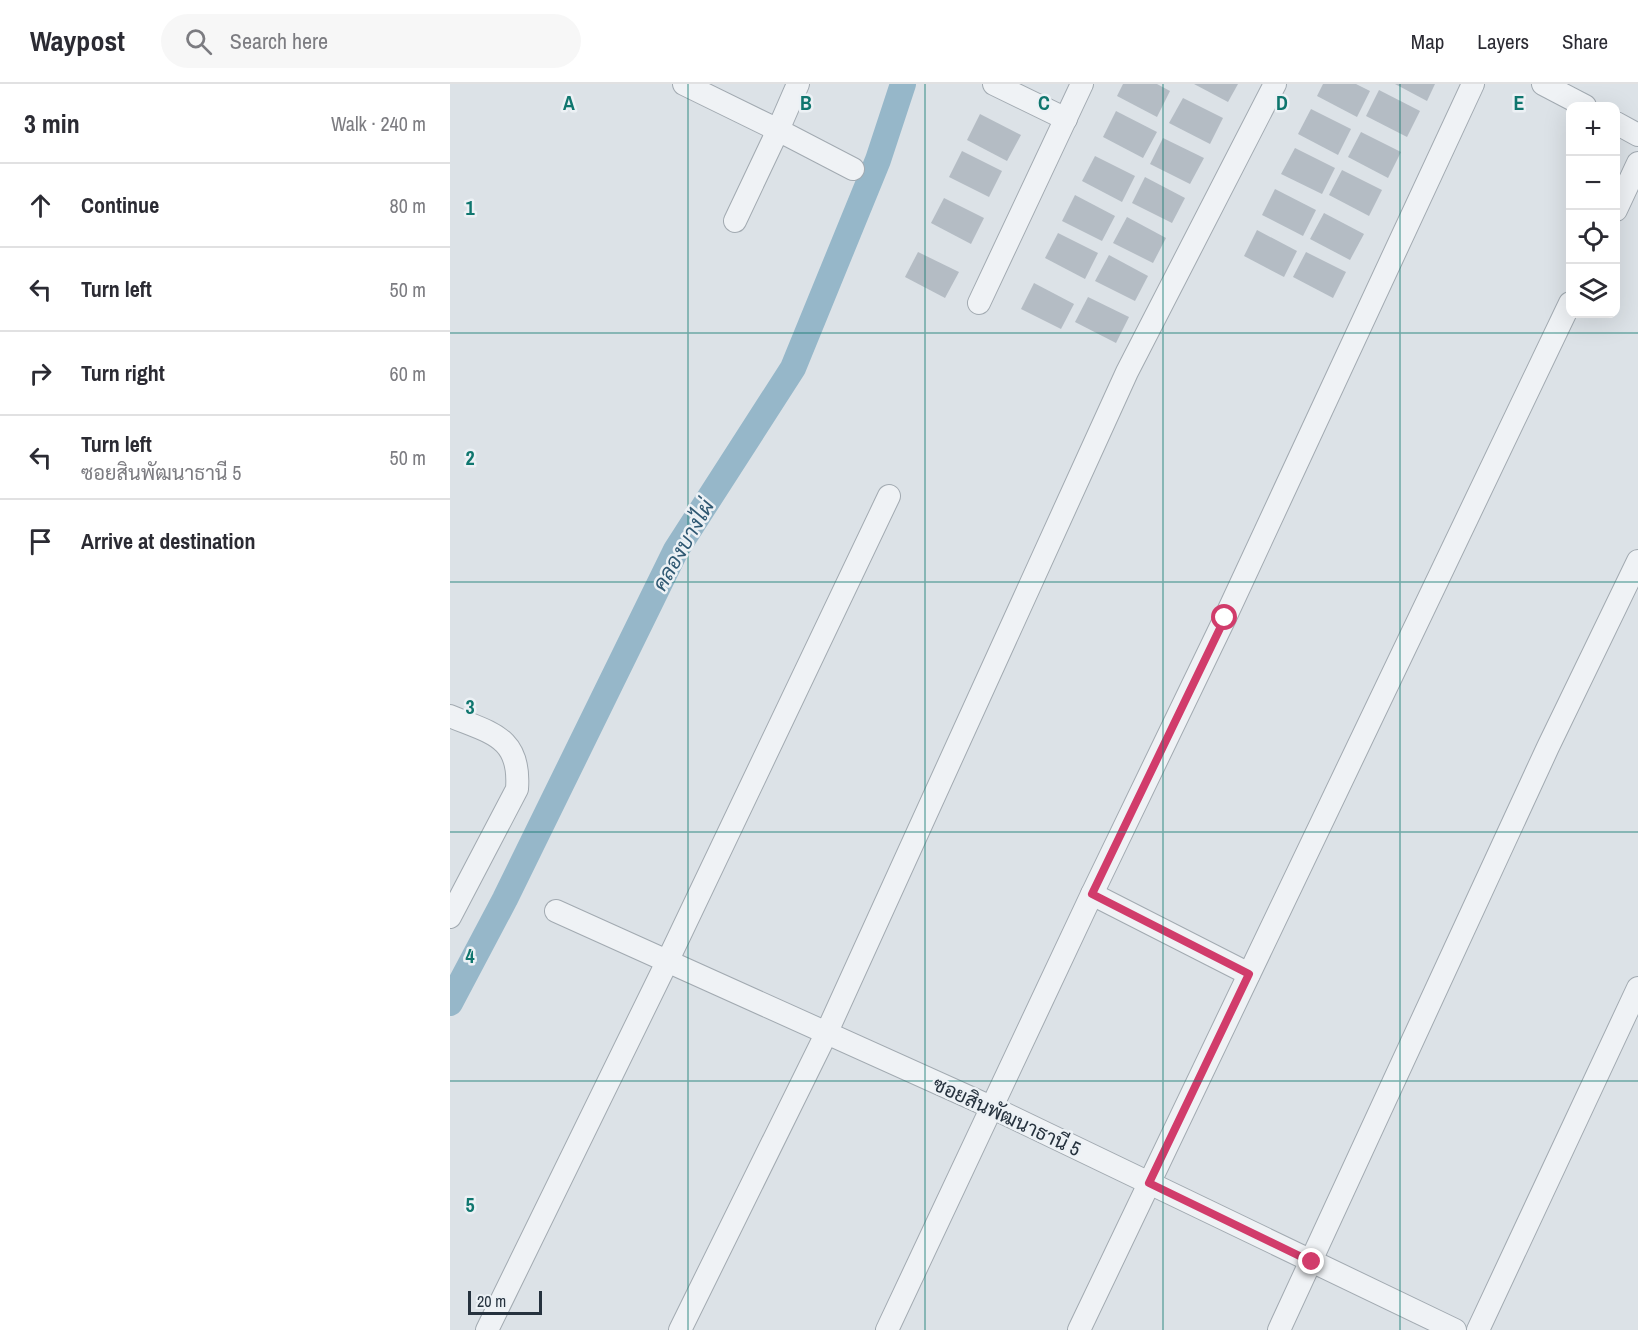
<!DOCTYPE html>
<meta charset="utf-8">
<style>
:root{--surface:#fff;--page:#f7f7f7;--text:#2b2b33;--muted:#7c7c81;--line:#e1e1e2}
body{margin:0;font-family:"Archivo Narrow",Sarabun,sans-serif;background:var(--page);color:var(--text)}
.controls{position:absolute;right:18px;top:18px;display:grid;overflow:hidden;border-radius:12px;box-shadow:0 6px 24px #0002}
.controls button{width:54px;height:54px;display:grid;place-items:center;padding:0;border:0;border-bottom:2px solid var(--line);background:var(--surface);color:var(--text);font:30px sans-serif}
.scale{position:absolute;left:18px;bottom:15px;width:74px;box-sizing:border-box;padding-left:6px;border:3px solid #26323e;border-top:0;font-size:16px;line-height:21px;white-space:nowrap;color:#26323e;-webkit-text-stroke:4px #ecf1f5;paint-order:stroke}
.stop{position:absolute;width:18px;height:18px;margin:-14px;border:4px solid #d13c6b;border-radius:50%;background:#fff}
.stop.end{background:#d13c6b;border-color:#fff;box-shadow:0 2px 6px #0008}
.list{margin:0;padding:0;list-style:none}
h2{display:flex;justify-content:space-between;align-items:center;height:78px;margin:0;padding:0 24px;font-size:26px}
h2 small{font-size:20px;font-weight:400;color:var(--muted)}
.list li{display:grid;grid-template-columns:39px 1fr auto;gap:18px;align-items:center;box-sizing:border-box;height:84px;padding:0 24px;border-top:2px solid var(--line)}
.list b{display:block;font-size:22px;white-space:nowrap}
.list p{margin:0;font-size:20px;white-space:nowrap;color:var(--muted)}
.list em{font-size:20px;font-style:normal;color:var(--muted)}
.icon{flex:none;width:33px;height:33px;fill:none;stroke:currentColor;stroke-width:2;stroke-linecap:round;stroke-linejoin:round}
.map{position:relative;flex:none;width:1188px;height:1246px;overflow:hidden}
header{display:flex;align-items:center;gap:36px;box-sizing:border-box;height:84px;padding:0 30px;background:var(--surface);border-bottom:2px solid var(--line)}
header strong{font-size:28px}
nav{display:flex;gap:33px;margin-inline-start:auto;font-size:21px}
.search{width:420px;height:54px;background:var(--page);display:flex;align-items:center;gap:15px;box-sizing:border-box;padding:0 21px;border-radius:33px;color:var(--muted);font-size:22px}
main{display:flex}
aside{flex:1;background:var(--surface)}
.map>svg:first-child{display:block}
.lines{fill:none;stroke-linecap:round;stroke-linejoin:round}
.canal{stroke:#96b7c9;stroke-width:26}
.building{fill:#b4bcc4}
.street-casing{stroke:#a2aab1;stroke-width:24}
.street{stroke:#eff2f5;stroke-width:22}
.route{stroke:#d13c6b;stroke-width:8}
.grid{fill:none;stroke:#0f766e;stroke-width:1.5;stroke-opacity:0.55}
.labels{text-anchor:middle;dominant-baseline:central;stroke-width:5;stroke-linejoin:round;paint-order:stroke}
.street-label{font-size:20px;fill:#26323e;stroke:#ecf1f5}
.water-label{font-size:21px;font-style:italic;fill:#2f5872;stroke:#ecf1f5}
.grid-label{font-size:20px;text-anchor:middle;font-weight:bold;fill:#0f766e;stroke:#ecf1f5;stroke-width:5;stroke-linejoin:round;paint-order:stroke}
</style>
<header>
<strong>Waypost</strong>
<div class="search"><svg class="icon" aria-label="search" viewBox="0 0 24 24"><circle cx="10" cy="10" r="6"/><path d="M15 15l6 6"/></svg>Search here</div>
<nav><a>Map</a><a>Layers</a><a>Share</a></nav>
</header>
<main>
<aside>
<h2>3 min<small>Walk · 240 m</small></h2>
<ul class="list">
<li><svg class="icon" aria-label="ahead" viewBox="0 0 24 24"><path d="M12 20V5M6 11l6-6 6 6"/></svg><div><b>Continue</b></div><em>80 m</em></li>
<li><svg class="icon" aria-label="left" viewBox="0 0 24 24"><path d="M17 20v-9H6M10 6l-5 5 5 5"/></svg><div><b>Turn left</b></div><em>50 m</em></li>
<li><svg class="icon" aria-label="right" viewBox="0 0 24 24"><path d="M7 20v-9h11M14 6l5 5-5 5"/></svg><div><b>Turn right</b></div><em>60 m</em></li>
<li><svg class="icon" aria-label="left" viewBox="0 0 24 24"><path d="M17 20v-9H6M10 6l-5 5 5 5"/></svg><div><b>Turn left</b><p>ซอยสินพัฒนาธานี 5</p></div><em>50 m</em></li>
<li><svg class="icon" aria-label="arrive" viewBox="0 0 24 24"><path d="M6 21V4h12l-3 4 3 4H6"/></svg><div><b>Arrive at destination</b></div></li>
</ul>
</aside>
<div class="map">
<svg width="1188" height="1246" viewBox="0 0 1188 1246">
<rect width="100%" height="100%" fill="#dce2e7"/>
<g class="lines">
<polyline class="canal" points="0,919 55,815 226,466 343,284 428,76 453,0"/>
</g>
<g class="building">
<polygon points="673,0 707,0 720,7 707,33 667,12"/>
<polygon points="744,0 788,0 778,18"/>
<polygon points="873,0 906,0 920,7 907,33 867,12"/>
<polygon points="945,0 985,0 977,17"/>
<polygon points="929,6 970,27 957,53 916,32"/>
<polygon points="733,14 773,34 760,60 719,39"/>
<polygon points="861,25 901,45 888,71 848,50"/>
<polygon points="666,27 707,48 693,74 653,53"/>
<polygon points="530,30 571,51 557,77 517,56"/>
<polygon points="911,48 951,68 938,94 898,73"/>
<polygon points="713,54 754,74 740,100 700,80"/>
<polygon points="845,64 885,84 872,110 831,90"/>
<polygon points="512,67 552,87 539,113 499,93"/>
<polygon points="645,72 685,92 672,118 632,97"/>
<polygon points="892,86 932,106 919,132 879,111"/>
<polygon points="695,93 735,114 722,139 682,119"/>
<polygon points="825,105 866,126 853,152 812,131"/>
<polygon points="625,111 665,132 652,157 612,137"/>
<polygon points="494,114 534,134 521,160 481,139"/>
<polygon points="874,129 914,150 900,176 860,155"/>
<polygon points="677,133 716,154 703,179 663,159"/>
<polygon points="807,146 847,167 834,193 794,172"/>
<polygon points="608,149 648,169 635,195 595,174"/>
<polygon points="468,168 509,188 495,214 455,193"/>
<polygon points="856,168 896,188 883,214 843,193"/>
<polygon points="659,171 698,192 685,217 645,197"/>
<polygon points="584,199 624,220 611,245 571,225"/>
<polygon points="638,213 679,233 666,259 625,238"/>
</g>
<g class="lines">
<defs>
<g id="street">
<polyline points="234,0 328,46 348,0"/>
<polyline points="544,0 616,35"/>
<polyline points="1093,0 1135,22"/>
<polyline points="1166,39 1188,51"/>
<polyline points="1166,126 1188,79"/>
<polyline points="285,137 328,46 403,85"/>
<polyline points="529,219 632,0"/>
<path d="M0 632C40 649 71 652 67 705L0 833"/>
<polyline points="642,810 799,890"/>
<polyline points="106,827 541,1023 1005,1246"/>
<polyline points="37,1246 217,878 439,412"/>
<polyline points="230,1246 376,950 677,288 825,0"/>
<polyline points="437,1246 642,810 775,534 1023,0"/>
<polyline points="629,1246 1120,219"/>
<polyline points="829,1246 1098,663 1188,477"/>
<polyline points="1028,1246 1188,904"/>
</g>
</defs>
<use href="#street" class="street-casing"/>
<use href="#street" class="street"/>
</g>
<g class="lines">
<polyline class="route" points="775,534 642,810 799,890 699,1099 862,1178"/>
</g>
<path class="grid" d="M238 0V1246M475 0V1246M713 0V1246M950 0V1246M0 249H1188M0 498H1188M0 748H1188M0 997H1188"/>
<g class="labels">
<g class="street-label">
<text transform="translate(557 1032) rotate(25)">ซอยสินพัฒนาธานี 5</text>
</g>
<g class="water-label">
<text transform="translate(233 461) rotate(-60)">คลองบางไผ่</text>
</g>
</g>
<g class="grid-label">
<text x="119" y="26">A</text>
<text x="356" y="26">B</text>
<text x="594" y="26">C</text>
<text x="832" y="26">D</text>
<text x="1069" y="26">E</text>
<text x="20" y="131">1</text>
<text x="20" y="381">2</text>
<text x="20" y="630">3</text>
<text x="20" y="879">4</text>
<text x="20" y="1128">5</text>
</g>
</svg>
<div class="controls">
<button>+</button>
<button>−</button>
<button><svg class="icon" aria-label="locate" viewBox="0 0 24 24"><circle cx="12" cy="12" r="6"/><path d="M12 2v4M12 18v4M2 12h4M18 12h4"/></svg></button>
<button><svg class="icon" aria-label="layers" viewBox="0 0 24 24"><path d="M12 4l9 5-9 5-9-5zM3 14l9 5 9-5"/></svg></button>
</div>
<div class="scale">20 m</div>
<div class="stop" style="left:775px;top:534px"></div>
<div class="stop end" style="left:862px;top:1178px"></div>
</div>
</main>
